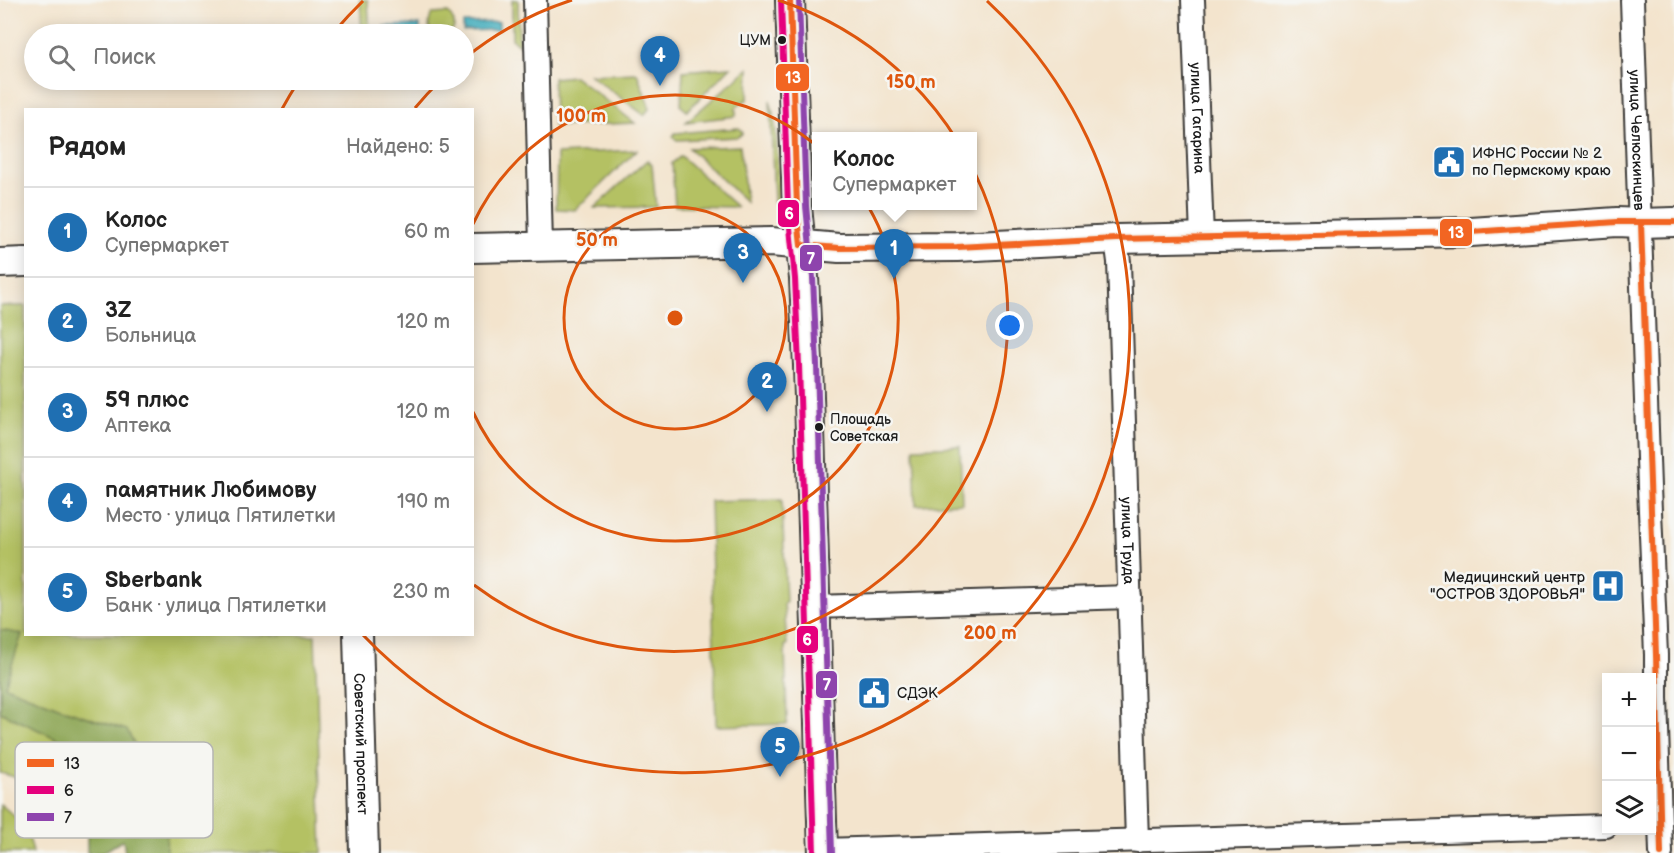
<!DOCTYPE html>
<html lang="ru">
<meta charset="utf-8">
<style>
:root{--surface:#fff;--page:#f2f2f2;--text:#222;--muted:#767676;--line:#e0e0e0;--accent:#1f6fb2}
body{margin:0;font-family:"Balsamiq Sans",sans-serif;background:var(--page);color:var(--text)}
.controls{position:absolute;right:18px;bottom:18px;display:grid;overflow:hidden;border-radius:0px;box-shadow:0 3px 15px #0003}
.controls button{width:54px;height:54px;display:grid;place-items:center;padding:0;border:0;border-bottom:2px solid var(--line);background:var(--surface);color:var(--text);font:30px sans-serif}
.you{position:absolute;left:1010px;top:326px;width:21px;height:21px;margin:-15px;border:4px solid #fff;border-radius:50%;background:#1a73e8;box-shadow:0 0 0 9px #1a73e833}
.badge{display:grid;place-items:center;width:39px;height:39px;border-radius:50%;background:var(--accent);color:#fff;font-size:20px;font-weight:700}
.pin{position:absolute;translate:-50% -50px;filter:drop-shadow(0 2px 3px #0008)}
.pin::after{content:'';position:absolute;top:32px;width:21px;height:18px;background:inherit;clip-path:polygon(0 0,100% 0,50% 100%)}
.popup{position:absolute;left:812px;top:132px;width:165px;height:78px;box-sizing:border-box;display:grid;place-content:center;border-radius:0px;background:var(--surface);filter:drop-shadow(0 2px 4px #0005);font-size:20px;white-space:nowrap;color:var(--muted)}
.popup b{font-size:22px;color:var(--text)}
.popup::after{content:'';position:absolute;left:50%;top:100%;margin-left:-12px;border:12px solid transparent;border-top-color:var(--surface)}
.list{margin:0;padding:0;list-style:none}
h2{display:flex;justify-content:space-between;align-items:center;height:78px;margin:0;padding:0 24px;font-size:26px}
h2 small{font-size:20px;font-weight:400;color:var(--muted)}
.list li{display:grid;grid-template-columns:39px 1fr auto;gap:18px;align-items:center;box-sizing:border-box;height:90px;padding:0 24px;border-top:2px solid var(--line)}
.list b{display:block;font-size:22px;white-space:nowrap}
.list p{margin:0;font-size:20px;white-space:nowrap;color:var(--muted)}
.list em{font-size:20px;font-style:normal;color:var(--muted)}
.icon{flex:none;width:33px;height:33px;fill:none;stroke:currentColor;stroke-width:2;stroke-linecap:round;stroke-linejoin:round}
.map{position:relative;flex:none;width:1674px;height:853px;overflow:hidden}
.search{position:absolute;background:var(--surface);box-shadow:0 3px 15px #0003;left:24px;top:24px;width:450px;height:66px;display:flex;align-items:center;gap:15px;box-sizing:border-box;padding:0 21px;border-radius:33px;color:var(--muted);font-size:22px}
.panel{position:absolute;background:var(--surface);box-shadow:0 3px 15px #0003;left:24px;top:108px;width:450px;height:528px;border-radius:0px}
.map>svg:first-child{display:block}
.green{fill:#b4c163;stroke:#686e40;stroke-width:1.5}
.forest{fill:#8fa759;stroke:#56623a;stroke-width:1.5}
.water{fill:#3dabbb;stroke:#2c646c;stroke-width:1.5}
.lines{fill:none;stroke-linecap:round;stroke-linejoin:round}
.minor-casing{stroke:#3c3a37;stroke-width:26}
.major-casing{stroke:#3c3a37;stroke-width:32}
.minor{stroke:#fff;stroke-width:22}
.major{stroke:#fff;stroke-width:28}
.bus-1-casing{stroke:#f6f6f2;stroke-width:10}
.bus-2-casing{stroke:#f6f6f2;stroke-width:10}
.bus-3-casing{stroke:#f6f6f2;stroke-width:10}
.bus-1{stroke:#f26522;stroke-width:6}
.bus-2{stroke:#e5007d;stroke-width:6}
.bus-3{stroke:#8e44ad;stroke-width:6}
.ring{fill:none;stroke:#de560d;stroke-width:3}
.bus-dot{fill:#1c1c1c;stroke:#f6f6f2;stroke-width:2}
.labels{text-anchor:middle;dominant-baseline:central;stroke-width:5;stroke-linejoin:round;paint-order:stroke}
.bus-label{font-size:14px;fill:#1c1c1c;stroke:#f6f6f2;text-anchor:end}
.street-label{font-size:15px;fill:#1c1c1c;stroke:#f6f6f2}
.poi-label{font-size:15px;fill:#1c1c1c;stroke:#f6f6f2;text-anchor:start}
.key{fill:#f6f6f2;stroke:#b5b5b2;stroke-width:1.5}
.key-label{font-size:16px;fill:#1c1c1c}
.centre{fill:#de560d;stroke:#f6f6f2;stroke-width:3}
.ring-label{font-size:18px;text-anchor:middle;font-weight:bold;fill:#de560d;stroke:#f6f6f2;stroke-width:5;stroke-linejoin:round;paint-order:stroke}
.line-badge{stroke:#f6f6f2;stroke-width:2}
.badge-label{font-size:16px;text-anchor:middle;font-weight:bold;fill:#fff}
</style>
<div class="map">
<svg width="1674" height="853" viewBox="0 0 1674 853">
<rect width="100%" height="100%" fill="#f6f6f2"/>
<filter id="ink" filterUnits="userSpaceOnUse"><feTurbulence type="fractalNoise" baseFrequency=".0167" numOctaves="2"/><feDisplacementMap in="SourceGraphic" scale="12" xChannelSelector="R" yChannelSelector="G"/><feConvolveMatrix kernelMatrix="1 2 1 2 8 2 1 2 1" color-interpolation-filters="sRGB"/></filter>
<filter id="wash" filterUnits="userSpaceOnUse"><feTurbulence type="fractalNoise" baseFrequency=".008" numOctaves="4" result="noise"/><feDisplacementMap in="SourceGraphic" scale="24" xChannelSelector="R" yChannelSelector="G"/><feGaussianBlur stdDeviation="1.35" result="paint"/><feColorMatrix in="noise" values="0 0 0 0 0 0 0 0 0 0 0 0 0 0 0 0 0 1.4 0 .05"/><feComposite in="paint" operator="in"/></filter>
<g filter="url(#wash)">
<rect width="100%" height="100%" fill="#f3e4cd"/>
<g class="green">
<polygon points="360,0 368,0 370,34 362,34"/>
<polygon points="512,0 518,0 519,45 512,39"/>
<path d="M448 13C455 20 457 28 449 34H432C427 27 428 21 432 14Z"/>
<polygon points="731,67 687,111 681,106 683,71"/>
<polygon points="749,68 748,99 741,103 736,108 736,116 686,122"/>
<polygon points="637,73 650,108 644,115 590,75"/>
<polygon points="574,76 635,123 554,126 553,78"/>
<path d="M770 100C779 133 778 168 779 202H774Z"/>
<polygon points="739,128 743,133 738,137 677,140 673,137 675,133"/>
<polygon points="740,146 746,202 689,148"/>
<polygon points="637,150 575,210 556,209 557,154"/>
<polygon points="681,156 737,207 675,206 672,163"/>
<polygon points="647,160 652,165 656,207 594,208"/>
<polygon points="0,306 25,306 26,634 315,635 322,853 142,853 138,811 0,773"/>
<polygon points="960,446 962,503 916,505 914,448"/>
<polygon points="782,499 786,603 784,603 787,645 785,645 787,724 716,726 710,501"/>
<path d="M0 804C20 820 28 827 33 853H0Z"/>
</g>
<polygon class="forest" points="0,630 22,634 5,686 66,710 127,730 178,825 167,825 166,853 125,853 123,840 102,853 87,853 87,821 31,790 73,746 0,712"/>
<g class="water">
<polygon points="499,22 499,30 463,31 463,23"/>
<polygon points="420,25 420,33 384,34 384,26"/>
</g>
</g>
<g filter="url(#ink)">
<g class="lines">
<defs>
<g id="minor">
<polyline points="535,0 541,246"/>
<path id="s1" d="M1193 0 1202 237"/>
<path id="s2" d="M1632 0 1649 487 1656 655V697L1661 853"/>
<path id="s3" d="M1116 239 1119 262 1137 841"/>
<polyline points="815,607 1130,597"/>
<polyline points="823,850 1606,826"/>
</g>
<g id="major">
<polyline points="790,0 797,207 804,278 808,365 823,853"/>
<polyline points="472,248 771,242 839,248 957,247 1116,239 1471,232 1617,222 1641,223 1674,222"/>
<polyline points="0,263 26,262"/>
<path id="s4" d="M358 634 364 853"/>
</g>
</defs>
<use href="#minor" class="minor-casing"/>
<use href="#major" class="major-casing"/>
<use href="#minor" class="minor"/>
<use href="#major" class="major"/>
<defs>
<g id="bus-1">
<polyline points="790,0 797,207 801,245"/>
<polyline points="1641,223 1656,655 1661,853"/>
<polyline points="801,245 839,248 957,247 1116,239 1471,232 1617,222 1674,222"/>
</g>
<polyline id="bus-2" points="781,0 788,207 795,279 799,365 814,853"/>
<polyline id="bus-3" points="799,0 806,206 813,278 817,365 832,853"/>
</defs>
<use href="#bus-1" class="bus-1-casing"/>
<use href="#bus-2" class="bus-2-casing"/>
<use href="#bus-3" class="bus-3-casing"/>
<use href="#bus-1" class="bus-1"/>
<use href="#bus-2" class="bus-2"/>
<use href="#bus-3" class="bus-3"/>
</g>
</g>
<g class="ring">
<circle cx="675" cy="318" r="111"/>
<path d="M473 224A223 223 0 1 1 473 412"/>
<path d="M415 108A334 334 0 0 1 441 80M465 58A334 334 0 0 1 572 0M778 0A334 334 0 1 1 474 585"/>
<path d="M282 109A445 445 0 0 1 298 82M334 32A445 445 0 0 1 363 1M987 1A445 445 0 1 1 363 635"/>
</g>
<defs>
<symbol id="civic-square" viewBox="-11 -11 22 22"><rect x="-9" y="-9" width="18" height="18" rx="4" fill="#1f6fb2" stroke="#f6f6f2"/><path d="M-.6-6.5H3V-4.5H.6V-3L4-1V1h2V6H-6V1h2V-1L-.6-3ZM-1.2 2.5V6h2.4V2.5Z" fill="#fff"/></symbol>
<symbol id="hospital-square" viewBox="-11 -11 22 22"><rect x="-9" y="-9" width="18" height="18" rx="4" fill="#1f6fb2" stroke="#f6f6f2"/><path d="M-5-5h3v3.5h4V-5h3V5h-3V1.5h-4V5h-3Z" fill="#fff"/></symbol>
</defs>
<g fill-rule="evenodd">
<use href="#civic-square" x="1430" y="143" width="38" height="38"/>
<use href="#hospital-square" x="1589" y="567" width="38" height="38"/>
<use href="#civic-square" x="855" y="674" width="38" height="38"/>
</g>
<g class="bus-dot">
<circle cx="782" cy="40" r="5"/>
<circle cx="819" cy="427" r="5"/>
</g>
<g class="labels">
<g class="bus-label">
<text x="771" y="40">ЦУМ</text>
<text x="830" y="419" text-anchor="start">Площадь<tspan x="830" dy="17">Советская</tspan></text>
</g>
<g class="street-label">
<text stroke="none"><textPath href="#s1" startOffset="118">улица Гагарина</textPath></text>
<text stroke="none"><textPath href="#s2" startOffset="140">улица Челюскинцев</textPath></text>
<text stroke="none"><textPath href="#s3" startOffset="302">улица Труда</textPath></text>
<text stroke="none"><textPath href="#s4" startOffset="110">Советский проспект</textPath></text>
</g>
<g class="poi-label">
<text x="1472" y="153">ИФНС России № 2<tspan x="1472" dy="17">по Пермскому краю</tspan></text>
<text x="1585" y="577" text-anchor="end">Медицинский центр<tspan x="1585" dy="17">"ОСТРОВ ЗДОРОВЬЯ"</tspan></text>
<text x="897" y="693">СДЭК</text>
</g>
</g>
<rect x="15" y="742" width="198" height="96" rx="9" class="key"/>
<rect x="27" y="759" width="27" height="8" fill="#f26522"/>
<rect x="27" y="786" width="27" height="8" fill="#e5007d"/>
<rect x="27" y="813" width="27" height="8" fill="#8e44ad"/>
<g class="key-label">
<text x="64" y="769">13</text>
<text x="64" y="796">6</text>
<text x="64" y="823">7</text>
</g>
<circle cx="675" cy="318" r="9" class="centre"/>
<g class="ring-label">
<text x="911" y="88">150 m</text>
<text x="581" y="122">100 m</text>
<text x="597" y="246">50 m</text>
<text x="990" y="639">200 m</text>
</g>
<g class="line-badge">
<rect x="775" y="63" width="35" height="29" rx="6" fill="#f26522"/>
<rect x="777" y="199" width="23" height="29" rx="6" fill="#e5007d"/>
<rect x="1439" y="218" width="34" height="29" rx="6" fill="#f26522"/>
<rect x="799" y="244" width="24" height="28" rx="6" fill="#8e44ad"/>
<rect x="796" y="625" width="23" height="29" rx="6" fill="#e5007d"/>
<rect x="815" y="670" width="23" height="29" rx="6" fill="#8e44ad"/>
</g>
<g class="badge-label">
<text x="793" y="83">13</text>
<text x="789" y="219">6</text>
<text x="1456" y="238">13</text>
<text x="811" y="264">7</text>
<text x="807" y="645">6</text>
<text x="827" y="690">7</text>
</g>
</svg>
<div class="controls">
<button>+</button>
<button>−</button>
<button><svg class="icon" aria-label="layers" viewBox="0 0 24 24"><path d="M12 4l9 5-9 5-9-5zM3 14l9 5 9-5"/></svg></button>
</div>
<div class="you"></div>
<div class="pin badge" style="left:894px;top:279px">1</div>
<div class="popup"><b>Колос</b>Супермаркет</div>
<div class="pin badge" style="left:767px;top:412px">2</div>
<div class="pin badge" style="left:743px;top:283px">3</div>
<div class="pin badge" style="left:660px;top:86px">4</div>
<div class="pin badge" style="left:780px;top:777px">5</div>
<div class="search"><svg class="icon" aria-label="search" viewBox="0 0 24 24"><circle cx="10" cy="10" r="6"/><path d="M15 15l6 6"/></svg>Поиск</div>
<section class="panel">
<h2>Рядом<small>Найдено: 5</small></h2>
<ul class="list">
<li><span class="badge">1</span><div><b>Колос</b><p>Супермаркет</p></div><em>60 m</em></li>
<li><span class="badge">2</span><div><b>3Z</b><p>Больница</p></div><em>120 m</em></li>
<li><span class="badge">3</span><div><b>59 плюс</b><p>Аптека</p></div><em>120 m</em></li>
<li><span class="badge">4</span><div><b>памятник Любимову</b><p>Место · улица Пятилетки</p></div><em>190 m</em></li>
<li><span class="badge">5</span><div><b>Sberbank</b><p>Банк · улица Пятилетки</p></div><em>230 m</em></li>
</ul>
</section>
</div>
